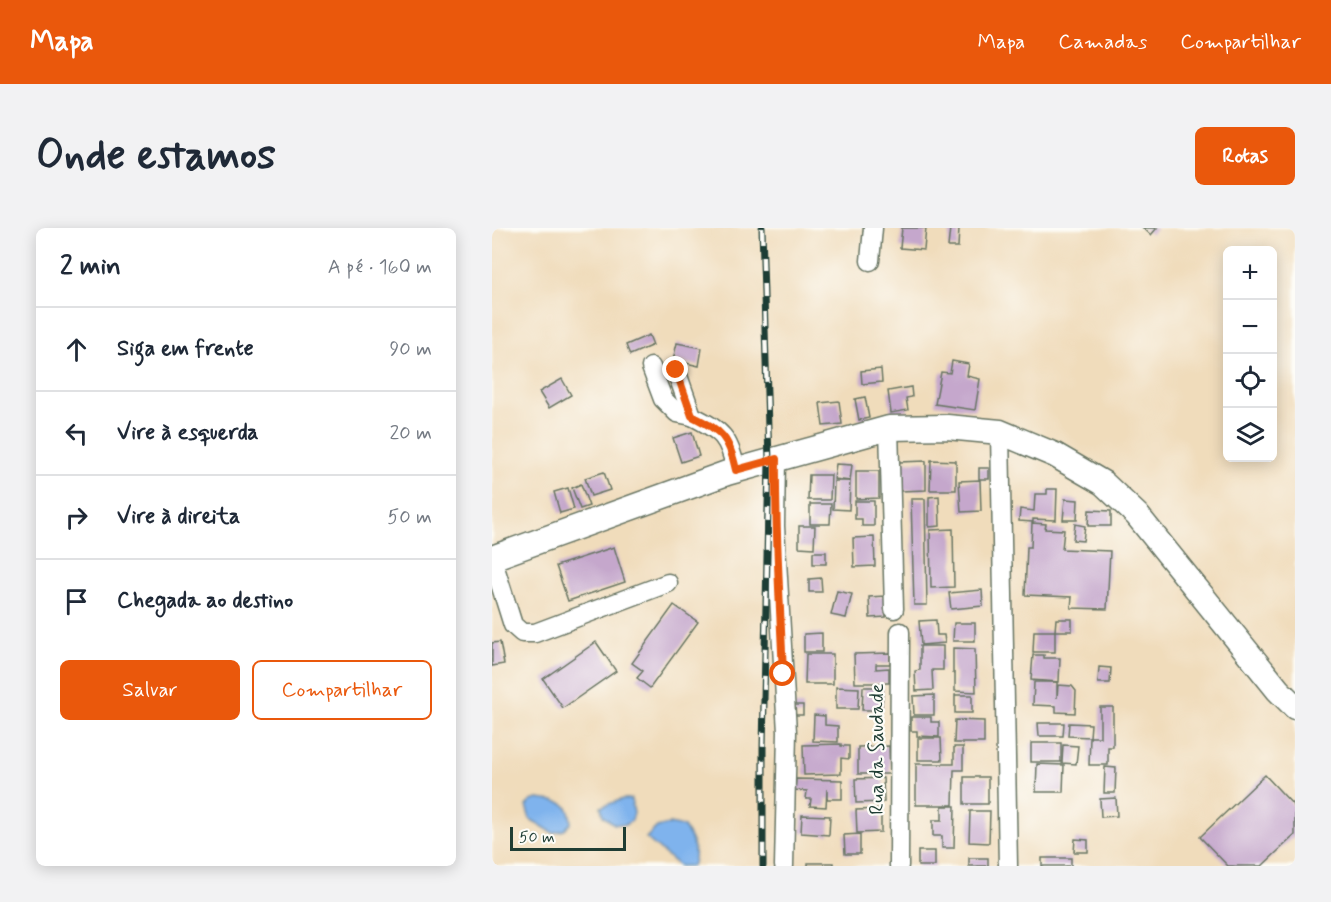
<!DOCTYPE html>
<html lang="pt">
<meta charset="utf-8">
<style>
:root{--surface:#fff;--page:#f2f2f3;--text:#1f2937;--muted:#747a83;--line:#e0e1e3;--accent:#ea580c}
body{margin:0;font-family:Mynerve,sans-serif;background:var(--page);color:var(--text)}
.controls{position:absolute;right:18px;top:18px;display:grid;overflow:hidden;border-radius:9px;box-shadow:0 3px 15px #0003}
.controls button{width:54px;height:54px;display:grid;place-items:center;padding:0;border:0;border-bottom:2px solid var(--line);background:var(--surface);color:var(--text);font:30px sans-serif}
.scale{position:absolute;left:18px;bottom:15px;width:116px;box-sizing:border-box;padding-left:6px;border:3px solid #1f3d34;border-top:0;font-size:16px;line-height:21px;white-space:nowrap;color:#1f3d34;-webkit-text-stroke:4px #fdfcf7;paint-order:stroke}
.stop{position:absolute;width:18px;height:18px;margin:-14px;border:4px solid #ea580c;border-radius:50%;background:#fff}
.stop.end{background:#ea580c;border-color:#fff;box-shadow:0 2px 6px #0008}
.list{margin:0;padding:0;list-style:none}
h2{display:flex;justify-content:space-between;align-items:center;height:78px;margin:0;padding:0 24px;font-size:26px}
h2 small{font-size:20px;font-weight:400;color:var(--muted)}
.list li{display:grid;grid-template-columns:39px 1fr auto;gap:18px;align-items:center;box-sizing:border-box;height:84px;padding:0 24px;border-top:2px solid var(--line)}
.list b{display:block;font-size:22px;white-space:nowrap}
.list em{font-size:20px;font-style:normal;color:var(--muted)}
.actions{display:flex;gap:12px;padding:18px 24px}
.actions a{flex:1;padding:14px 0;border:2px solid var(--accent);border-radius:9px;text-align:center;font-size:21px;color:var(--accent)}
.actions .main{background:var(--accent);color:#fff}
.icon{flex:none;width:33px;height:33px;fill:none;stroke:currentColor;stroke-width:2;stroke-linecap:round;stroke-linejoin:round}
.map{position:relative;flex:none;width:803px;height:638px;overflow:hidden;border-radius:9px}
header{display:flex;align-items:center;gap:36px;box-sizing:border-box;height:84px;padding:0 30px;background:var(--accent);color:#fff}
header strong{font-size:28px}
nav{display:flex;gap:33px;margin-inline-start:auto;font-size:21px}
.intro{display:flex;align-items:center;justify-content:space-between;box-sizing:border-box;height:144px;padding:0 36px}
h1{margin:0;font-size:42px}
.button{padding:15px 27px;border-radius:9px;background:var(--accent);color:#fff;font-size:21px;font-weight:700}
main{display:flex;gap:36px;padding:0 36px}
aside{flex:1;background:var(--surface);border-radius:9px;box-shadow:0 3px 15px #0003}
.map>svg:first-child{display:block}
.water{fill:#7fb3ed;stroke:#4f7890;stroke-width:1.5}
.building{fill:#c5a7cc}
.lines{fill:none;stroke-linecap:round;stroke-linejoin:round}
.minor-casing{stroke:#687563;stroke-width:21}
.major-casing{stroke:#687563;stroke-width:27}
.minor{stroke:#fff;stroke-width:18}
.major{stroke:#fff;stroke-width:24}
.rail-casing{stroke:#1f3d34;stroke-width:7}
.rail{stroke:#fdfcf7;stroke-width:4.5;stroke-dasharray:14;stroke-linecap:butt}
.route{stroke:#ea580c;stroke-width:8}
.labels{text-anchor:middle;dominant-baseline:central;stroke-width:4.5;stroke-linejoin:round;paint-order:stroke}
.street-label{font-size:20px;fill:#1f3d34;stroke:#fdfcf7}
</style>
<header>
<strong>Mapa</strong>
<nav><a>Mapa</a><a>Camadas</a><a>Compartilhar</a></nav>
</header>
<div class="intro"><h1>Onde estamos</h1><a class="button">Rotas</a></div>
<main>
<aside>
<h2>2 min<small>A pé · 160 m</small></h2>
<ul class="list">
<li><svg class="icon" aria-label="ahead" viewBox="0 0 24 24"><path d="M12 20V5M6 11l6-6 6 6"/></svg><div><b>Siga em frente</b></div><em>90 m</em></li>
<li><svg class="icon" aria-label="left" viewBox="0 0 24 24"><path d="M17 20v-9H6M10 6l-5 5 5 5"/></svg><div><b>Vire à esquerda</b></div><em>20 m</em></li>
<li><svg class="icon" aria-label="right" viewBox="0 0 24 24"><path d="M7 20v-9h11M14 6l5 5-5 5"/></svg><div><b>Vire à direita</b></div><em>50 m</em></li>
<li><svg class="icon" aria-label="arrive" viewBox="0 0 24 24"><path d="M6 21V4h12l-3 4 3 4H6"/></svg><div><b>Chegada ao destino</b></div></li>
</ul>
<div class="actions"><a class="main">Salvar</a><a>Compartilhar</a></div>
</aside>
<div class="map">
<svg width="803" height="638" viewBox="0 0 803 638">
<rect width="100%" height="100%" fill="#fdfcf7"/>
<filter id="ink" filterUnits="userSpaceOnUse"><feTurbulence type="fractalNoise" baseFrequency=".0167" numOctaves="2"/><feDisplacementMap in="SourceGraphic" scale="12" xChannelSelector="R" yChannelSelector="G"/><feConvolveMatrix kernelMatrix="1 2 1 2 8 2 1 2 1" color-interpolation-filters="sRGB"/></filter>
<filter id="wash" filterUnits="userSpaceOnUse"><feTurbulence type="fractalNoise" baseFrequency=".008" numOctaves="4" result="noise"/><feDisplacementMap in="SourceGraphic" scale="24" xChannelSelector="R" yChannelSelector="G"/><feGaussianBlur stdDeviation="1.35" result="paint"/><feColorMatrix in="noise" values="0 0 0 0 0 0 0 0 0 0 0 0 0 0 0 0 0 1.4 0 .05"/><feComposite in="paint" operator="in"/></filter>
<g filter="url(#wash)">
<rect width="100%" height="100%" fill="#f0dcbb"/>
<g class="water">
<path d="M46 571C65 574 78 570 79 595L72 602 61 605 38 591 34 578 39 573Z"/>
<polygon points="131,571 139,571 142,585 140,592 133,597 122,596 111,588 109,579"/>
<path d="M177 596 192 599C200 612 206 623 200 638H187L154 610 165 599Z"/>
</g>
<g id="blocks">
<g class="building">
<polygon points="410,0 434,0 432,22 408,20"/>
<polygon points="458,0 467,0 466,19 456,19"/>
<polygon points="651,0 665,0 659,7"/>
<polygon points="157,107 161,117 138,127 134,117"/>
<polygon points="185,115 210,120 207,138 181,132"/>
<polygon points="460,133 477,136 475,148 488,151 483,182 443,176 449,144 458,145"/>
<polygon points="389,141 390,154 370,156 369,143"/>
<polygon points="70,151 79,167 57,180 47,164"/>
<polygon points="419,159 420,169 414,170 416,182 399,185 396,163"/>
<polygon points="373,169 377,190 367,192 363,171"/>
<polygon points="347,173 350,196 331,198 328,175"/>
<polygon points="200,204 207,228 189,234 181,210"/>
<polygon points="439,232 464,233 464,262 438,262"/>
<polygon points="434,233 434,262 408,263 407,234"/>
<polygon points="344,236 360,237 358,253 342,251"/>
<rect x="487" y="240" width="10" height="11"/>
<polygon points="364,243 387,243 387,270 364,271"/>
<polygon points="112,244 118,262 99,268 93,250"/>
<polygon points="317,247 339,247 338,272 316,272"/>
<polygon points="488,252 489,283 469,284 467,253"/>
<polygon points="342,253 358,253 357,282 341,281"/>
<polygon points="89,256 97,278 88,281 80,260"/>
<polygon points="76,260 82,281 68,285 62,264"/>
<polygon points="555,261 565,261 564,292 541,291 541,294 527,293 528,281 542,283 543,266 555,266"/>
<polygon points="447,268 448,298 437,299 437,269"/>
<polygon points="419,271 433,271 435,377 422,377"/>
<polygon points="573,271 586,272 585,292 571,292"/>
<polygon points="363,273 382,273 382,298 370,298 370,291 363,291"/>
<polygon points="318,276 339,276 338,296 318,296"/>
<polygon points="597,282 619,283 619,298 596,298"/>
<polygon points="540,295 554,296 553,301 572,302 570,321 618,323 615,381 579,380 580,369 533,367 535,319 539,319"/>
<polygon points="583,296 593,298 591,313 581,312"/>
<polygon points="307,298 323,298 322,320 307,319"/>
<polygon points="461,301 462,359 439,360 438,302"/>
<polygon points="382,309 383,338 362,339 361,310"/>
<polygon points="122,319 133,354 76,373 64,338"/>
<rect x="321" y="324" width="13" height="12"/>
<polygon points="329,350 330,364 317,364 317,351"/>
<polygon points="490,362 491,378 459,381 457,365"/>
<polygon points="345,363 360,366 354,390 339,387"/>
<polygon points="393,368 394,389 378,390 377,369"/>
<polygon points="182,377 206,394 158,460 145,450 151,443 140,435"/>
<polygon points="564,391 580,391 580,403 563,403"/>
<polygon points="444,392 445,407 452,407 453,415 429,417 427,393"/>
<polygon points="462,395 483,395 483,413 461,413"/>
<polygon points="542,403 563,403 563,424 541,424"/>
<polygon points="330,405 330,424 312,424 312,406"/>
<polygon points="8,414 12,436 0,438 0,415"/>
<polygon points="104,414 124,443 71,480 51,451"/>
<polygon points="428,418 451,418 451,442 440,442 441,462 424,463 423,443 428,442"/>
<polygon points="461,420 483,421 484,464 463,463 463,445 461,445"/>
<polygon points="398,425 398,436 384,436 384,441 397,440 397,455 363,455 362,426"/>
<polygon points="314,426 341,426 341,456 313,456"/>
<polygon points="541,427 552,427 552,430 568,430 567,454 539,452"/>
<polygon points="607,439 619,440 618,455 606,455"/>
<polygon points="542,454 565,454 565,470 566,457 580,458 584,463 583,485 564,484 564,478 541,477"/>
<polygon points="344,459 367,460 366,481 344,481"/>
<polygon points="371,459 391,459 390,482 370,482"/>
<polygon points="442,467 442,487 422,487 421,468"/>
<rect x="463" y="467" width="17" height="18"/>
<rect x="302" y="477" width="9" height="10"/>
<polygon points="608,479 621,479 621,519 616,519 616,537 597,537 598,509 608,509"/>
<polygon points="322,487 333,488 333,497 346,498 346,514 321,513"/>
<polygon points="419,489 439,489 439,494 447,494 447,509 425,508 425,503 419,503"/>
<polygon points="463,492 492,493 492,515 462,515"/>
<polygon points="546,495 572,495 571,508 547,508"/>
<polygon points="577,495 599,496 598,509 576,508"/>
<polygon points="426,510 449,510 450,532 426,532"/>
<rect x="539" y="515" width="30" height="19"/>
<polygon points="349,516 349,518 357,518 357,531 349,530 349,546 312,547 311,517"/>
<polygon points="571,517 586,518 584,536 570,535"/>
<polygon points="397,518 398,546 366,546 366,519"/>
<polygon points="462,519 471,519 471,542 462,542 461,577 424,577 424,536 462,536"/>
<polygon points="545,536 572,537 571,564 544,564"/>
<polygon points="613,539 624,540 623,565 612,565"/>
<polygon points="773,547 803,579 803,607 770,638 736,638 708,609"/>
<rect x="472" y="549" width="24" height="27"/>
<polygon points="391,550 392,574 364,575 363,551"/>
<polygon points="304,551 350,552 350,571 335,571 335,561 334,579 318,578 319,571 314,571 315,563 303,562"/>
<polygon points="624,570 625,588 609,589 608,571"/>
<polygon points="450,578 463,578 462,620 450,620 450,608 441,608 441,592 450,592"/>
<polygon points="389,581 389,604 365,605 364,582"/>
<polygon points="478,583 498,583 497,615 477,614"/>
<polygon points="310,587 338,588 337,607 309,605"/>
<polygon points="368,606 368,626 353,626 352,607"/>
<polygon points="583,611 596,612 596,624 582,624"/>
<rect x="426" y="623" width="17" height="15"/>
<rect x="477" y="630" width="19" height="8"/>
<rect x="550" y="630" width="29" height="8"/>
<rect x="316" y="635" width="26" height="3"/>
</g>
</g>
</g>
<g filter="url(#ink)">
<use href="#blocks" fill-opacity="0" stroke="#687563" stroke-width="1.5"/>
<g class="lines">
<defs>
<g id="minor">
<polyline points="378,33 381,0"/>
<polyline points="159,139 171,171 185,185 200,188"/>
<path d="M184 142 200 188C230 203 237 209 244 242"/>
<polyline points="397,200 402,381"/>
<polyline points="508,204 516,638"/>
<polyline points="284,231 283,298 295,504 292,638"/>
<polyline points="0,330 21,397 30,405 43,405 176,355"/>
<polyline points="407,638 408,404"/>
</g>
<polyline id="major" points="0,330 235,245 397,200 455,199 508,204 563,227 611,255 645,287 786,462 803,479"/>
</defs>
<use href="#minor" class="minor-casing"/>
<use href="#major" class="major-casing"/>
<use href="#minor" class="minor"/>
<use href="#major" class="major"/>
<defs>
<polyline id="rail" points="270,0 277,233 271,520 271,638"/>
</defs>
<use href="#rail" class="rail-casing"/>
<use href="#rail" class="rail"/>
</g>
</g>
<g class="lines" filter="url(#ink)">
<path class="route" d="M184 142 200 188C230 203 237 209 244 242L284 231C283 303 288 374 291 446"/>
</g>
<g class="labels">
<g class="street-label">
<text transform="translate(385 521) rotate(-90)">Rua da Saudade</text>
</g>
</g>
</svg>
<div class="controls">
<button>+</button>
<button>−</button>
<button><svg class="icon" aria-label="locate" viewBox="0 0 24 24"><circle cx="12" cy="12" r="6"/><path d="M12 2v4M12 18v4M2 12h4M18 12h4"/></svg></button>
<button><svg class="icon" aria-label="layers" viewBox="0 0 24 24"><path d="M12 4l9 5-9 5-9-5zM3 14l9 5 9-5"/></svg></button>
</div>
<div class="scale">50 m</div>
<div class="stop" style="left:291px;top:446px"></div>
<div class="stop end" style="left:184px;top:142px"></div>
</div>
</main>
